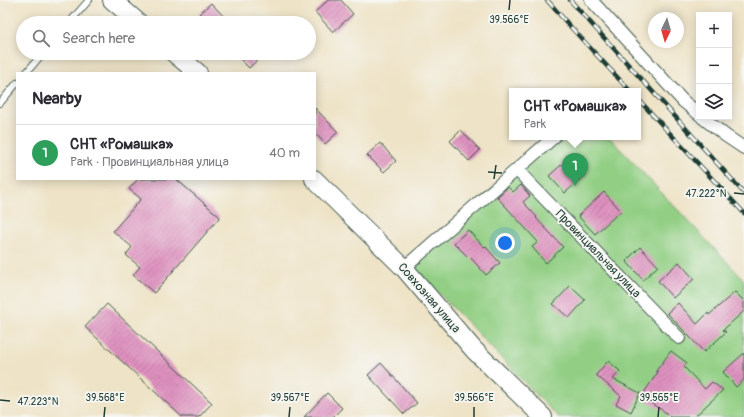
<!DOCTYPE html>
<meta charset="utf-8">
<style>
:root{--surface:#fff;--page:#f2f2f3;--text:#2b2b33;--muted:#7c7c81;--line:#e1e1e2;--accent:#111827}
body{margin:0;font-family:Pangolin,sans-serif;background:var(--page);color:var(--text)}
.controls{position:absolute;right:12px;top:12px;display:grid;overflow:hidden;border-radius:0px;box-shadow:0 2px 10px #0003}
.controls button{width:36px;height:36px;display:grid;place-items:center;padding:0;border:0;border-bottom:1px solid var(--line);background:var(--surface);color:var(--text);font:20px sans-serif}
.compass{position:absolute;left:648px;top:12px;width:36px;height:36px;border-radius:50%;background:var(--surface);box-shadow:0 2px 10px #0003;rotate:185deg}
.you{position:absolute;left:505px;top:243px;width:14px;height:14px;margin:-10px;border:3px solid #fff;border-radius:50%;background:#1a73e8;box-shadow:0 0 0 6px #1a73e833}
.badge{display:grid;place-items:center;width:26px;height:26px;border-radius:50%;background:var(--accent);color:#fff;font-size:13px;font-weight:700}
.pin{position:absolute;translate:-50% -33px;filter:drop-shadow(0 1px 2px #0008)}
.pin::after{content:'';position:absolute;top:21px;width:14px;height:12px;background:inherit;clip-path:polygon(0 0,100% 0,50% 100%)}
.popup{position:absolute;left:509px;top:88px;width:132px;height:52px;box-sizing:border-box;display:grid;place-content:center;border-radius:0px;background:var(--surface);filter:drop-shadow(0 1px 3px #0005);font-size:13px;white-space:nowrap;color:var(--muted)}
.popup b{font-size:15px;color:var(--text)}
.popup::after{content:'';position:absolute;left:50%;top:100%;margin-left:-8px;border:8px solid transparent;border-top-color:var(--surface)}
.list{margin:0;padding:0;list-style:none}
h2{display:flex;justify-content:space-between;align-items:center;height:52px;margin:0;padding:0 16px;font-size:17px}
h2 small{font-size:13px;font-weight:400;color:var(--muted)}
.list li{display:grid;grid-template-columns:26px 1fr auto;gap:12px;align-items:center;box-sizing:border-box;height:56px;padding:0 16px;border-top:1px solid var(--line)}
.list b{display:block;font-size:15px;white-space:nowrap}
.list p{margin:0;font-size:13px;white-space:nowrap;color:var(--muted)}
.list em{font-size:13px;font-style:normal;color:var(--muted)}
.icon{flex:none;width:22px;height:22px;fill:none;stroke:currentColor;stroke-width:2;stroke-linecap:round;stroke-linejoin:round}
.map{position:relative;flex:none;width:744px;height:417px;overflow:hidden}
.search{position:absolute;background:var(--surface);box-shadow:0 2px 10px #0003;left:16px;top:16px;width:300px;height:44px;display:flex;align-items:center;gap:10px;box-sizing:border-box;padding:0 14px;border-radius:22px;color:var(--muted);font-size:15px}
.panel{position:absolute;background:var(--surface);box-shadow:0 2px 10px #0003;left:16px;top:72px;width:300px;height:108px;border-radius:0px}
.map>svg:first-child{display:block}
.green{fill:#92cf84;stroke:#58865c}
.building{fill:url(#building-hatch)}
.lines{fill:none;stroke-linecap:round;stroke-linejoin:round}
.lane-casing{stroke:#3e564a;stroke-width:8}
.street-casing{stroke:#3e564a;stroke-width:14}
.secondary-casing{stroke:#3e564a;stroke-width:20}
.lane{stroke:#fff;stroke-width:6}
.street{stroke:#fff;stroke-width:12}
.secondary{stroke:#fff;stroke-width:18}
.rail-casing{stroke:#1f3d34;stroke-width:4.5}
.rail{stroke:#f6f6f2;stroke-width:3;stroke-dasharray:9;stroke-linecap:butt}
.ticks{fill:none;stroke:#1f3d34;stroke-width:1.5}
.labels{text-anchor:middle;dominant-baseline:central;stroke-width:3.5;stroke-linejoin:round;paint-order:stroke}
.street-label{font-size:12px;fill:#1f3d34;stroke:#f6f6f2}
.ticks-label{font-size:10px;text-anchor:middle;fill:#1f3d34;stroke:#f6f6f2;stroke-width:3.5;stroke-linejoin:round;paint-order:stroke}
</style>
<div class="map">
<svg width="744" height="417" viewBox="0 0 744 417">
<defs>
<pattern id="building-hatch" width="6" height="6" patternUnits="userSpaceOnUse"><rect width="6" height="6" fill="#df91bf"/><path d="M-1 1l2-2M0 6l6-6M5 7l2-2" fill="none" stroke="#b4789c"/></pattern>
</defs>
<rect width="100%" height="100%" fill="#f6f6f2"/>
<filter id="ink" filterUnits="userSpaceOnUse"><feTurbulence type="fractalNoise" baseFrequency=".025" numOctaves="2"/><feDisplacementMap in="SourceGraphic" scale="8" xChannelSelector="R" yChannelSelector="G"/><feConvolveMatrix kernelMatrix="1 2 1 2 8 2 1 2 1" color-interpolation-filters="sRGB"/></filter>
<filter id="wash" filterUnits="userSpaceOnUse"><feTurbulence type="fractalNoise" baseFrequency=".012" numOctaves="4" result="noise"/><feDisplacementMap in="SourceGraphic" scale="16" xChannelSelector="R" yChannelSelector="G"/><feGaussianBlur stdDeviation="0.9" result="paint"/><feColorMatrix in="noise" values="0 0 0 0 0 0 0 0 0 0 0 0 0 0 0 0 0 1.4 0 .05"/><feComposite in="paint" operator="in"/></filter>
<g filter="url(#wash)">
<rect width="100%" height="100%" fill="#eee3c6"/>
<polygon class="green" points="549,137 609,137 744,280 744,417 558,417 410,263"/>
<g id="blocks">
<g class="building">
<polygon points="328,0 341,0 353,14 333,32 315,12"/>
<polygon points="211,3 230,23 208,23 199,14"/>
<polygon points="234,53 265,53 249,68"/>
<polygon points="315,108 338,132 325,144 315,133"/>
<polygon points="461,130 480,150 469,161 450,141"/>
<polygon points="380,143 396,161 384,172 367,155"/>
<polygon points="569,158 585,175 565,193 549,176"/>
<polygon points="138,179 176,179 220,217 154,293 133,275 140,267 126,255 132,247 113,231 141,199 129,189"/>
<polygon points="521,185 530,196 523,202 537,217 536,218 563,247 546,263 532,247 538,242 497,197 508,187 513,192"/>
<polygon points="604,192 621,211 595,234 578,216"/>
<polygon points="468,230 484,247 485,246 500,263 486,275 470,257 469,258 454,243"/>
<polygon points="640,247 658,266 643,280 626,261"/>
<polygon points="679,262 694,279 673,298 658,281"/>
<polygon points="570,286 585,300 569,318 553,304"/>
<polygon points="735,292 744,301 744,311 723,330 726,332 704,352 667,313 678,303 697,324 708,313 709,315"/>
<polygon points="107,304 212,403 199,417 182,417 85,327"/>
<polygon points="671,351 687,363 684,367 705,389 712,382 723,390 694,417 670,417 665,412 641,397 658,372 656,371"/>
<polygon points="744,353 744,380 736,387 723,372"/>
<polygon points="608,361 620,371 613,379 640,393 631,412 616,404 621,396 596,375"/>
<polygon points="381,363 417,403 404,414 368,375"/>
<polygon points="327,393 342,408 333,417 304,417"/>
</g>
</g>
</g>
<g filter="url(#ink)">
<use href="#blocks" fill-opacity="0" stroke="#3e564a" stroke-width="1"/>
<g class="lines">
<defs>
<g id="lane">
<polyline points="69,23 89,0"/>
<polyline points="26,73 43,53"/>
<polyline points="0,103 17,83"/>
</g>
<g id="street">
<polyline points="591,0 683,101 699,114"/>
<polyline points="702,117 726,136 744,148"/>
<polyline points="517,170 679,338"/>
<polyline points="404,268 554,137"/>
</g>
<g id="secondary">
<polyline points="112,0 139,23"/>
<polyline points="174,53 198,73"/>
<polyline points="314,179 404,268 474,350 543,417"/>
</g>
</defs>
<use href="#lane" class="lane-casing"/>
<use href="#street" class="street-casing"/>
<use href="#secondary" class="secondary-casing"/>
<use href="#lane" class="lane"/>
<use href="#street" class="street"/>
<use href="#secondary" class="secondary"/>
<defs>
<g id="rail">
<polyline points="547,0 568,24 630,91"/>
<polyline points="570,0 744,193"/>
<polyline points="638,99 744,213"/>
</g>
</defs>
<use href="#rail" class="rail-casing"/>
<use href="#rail" class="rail"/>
</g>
</g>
<path class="ticks" d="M509 10 510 0M488 172 502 173M494 179 496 165M734 193 744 194M0 400 10 401M104 417 105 407M289 417 290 407M474 417V407M658 417 659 407"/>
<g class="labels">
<g class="street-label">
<text transform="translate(598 254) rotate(46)">Провинциальная улица</text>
<text transform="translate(429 298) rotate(49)">Совхозная улица</text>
</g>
</g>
<g class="ticks-label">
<text x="509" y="23">39.566°E</text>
<text x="706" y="197">47.222°N</text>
<text x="105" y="401">39.568°E</text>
<text x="290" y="401">39.567°E</text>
<text x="474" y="401">39.566°E</text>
<text x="659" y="401">39.565°E</text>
<text x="38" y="405">47.223°N</text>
</g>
</svg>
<div class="controls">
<button>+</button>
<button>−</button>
<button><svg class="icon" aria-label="layers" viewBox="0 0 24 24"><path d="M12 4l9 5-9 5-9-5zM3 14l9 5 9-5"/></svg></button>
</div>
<svg class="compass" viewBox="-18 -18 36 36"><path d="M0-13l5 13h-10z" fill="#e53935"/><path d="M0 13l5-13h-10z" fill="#7c7c81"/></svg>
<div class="you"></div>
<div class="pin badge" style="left:575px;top:186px;background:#2e9e5b">1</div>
<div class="popup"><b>СНТ «Ромашка»</b>Park</div>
<div class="search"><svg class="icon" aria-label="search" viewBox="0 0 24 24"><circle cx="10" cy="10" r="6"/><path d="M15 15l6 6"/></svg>Search here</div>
<section class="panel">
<h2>Nearby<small></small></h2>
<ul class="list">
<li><span class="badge" style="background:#2e9e5b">1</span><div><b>СНТ «Ромашка»</b><p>Park · Провинциальная улица</p></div><em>40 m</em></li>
</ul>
</section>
</div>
